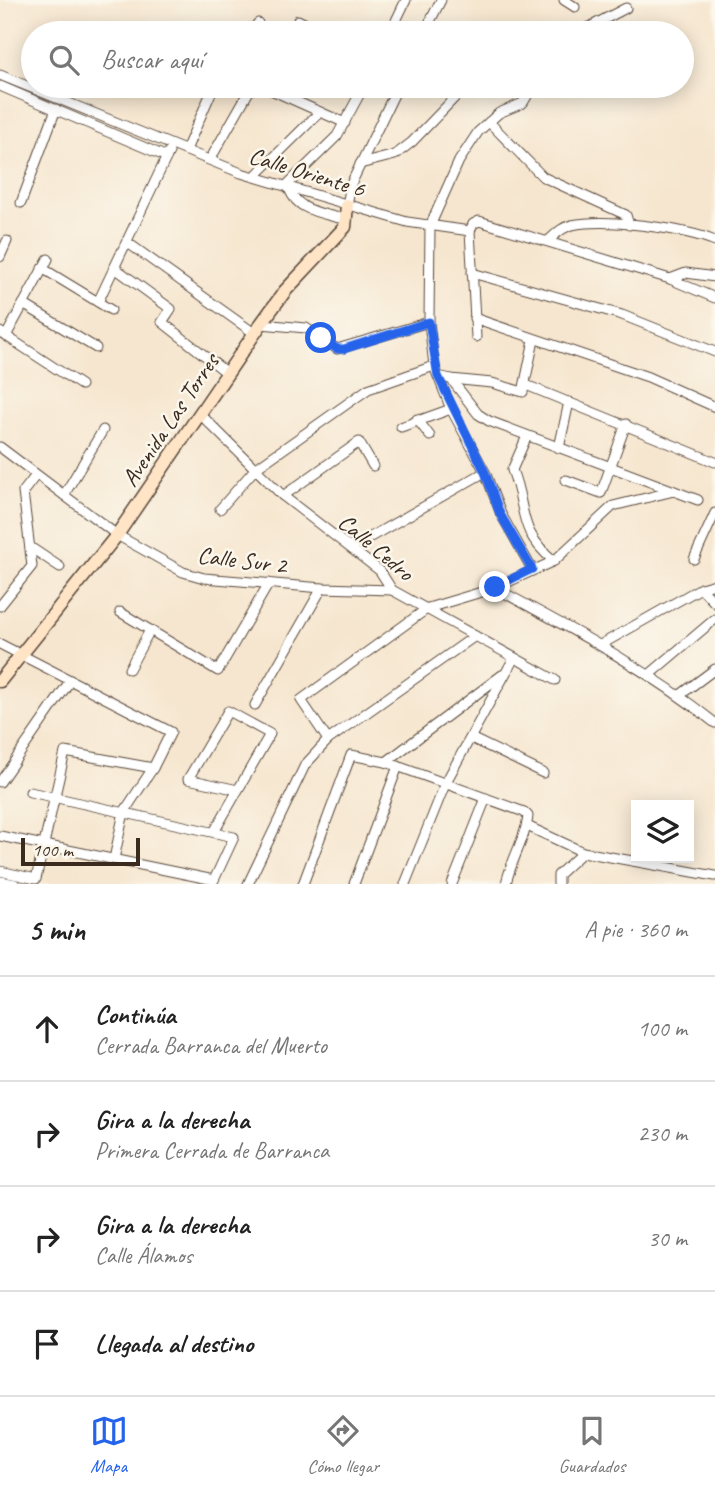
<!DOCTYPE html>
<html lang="es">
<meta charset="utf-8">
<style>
:root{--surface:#fff;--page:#f2f2f2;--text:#222;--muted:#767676;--line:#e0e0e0;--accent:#2563eb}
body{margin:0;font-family:Caveat,sans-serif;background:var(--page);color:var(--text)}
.controls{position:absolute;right:21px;bottom:21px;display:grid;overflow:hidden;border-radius:0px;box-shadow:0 4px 18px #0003}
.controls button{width:63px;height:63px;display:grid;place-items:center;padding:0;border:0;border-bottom:2px solid var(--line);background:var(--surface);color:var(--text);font:35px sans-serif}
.scale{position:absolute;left:21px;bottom:18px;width:119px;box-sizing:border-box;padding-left:7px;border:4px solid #3b2a1e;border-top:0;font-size:19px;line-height:24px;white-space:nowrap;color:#3b2a1e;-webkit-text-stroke:5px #fbf7ec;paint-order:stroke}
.stop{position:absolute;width:21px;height:21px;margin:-16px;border:5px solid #2563eb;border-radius:50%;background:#fff}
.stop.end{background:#2563eb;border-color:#fff;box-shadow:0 2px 7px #0008}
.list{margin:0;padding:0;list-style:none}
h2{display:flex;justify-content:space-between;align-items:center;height:91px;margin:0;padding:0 28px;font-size:30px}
h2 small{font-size:23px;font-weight:400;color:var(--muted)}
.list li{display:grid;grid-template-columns:46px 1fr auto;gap:21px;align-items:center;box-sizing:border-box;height:105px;padding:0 28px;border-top:2px solid var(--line)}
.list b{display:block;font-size:26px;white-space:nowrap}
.list p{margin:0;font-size:23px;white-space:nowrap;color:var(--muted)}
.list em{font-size:23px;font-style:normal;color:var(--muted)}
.icon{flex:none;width:38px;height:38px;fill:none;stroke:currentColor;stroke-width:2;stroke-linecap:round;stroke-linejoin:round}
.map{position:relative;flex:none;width:715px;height:884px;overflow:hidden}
.search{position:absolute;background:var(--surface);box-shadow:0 4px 18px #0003;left:21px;right:21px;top:21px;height:77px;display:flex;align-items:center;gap:18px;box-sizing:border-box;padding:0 24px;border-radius:38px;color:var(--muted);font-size:26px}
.sheet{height:511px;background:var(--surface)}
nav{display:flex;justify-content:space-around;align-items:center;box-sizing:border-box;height:98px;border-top:2px solid var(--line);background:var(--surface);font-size:19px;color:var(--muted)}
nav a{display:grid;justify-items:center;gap:4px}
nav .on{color:var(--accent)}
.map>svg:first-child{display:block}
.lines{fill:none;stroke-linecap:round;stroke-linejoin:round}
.street-casing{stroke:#574639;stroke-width:11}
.secondary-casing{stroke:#574639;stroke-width:15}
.street{stroke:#fff;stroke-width:9}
.secondary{stroke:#ffe4c6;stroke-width:12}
.route{stroke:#2563eb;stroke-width:9}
.labels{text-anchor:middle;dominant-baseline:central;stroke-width:5;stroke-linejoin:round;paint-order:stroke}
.street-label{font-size:24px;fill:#3b2a1e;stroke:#fbf7ec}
</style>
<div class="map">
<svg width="715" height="884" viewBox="0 0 715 884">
<rect width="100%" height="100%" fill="#fbf7ec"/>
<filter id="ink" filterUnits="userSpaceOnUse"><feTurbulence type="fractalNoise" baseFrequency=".0143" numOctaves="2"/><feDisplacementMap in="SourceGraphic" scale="14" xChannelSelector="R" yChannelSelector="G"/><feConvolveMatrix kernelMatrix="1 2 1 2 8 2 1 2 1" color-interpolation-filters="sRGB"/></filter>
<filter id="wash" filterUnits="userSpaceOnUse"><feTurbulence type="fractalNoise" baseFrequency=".00686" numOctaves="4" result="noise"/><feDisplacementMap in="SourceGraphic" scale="28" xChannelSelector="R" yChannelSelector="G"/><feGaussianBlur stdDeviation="1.57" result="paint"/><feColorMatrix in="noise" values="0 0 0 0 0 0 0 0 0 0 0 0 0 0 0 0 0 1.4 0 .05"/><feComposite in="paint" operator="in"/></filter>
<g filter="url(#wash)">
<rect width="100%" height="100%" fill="#f6e6cf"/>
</g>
<g filter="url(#ink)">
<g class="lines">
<defs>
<g id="street">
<polyline points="564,0 575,7"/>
<polyline points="298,20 324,33"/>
<polyline points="250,33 258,23"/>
<polyline points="390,33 406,0"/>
<polyline points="424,33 441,0"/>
<polyline points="578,33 626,8"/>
<polyline points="0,75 241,173 407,222 470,231"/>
<polyline points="0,86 167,157"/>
<polyline points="262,86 345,123"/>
<polyline points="342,86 359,95"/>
<polyline points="489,122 543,177 626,215 629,225"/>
<polyline points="186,150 214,86"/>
<polyline points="211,158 252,86"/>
<polyline points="360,164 395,155 412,142 466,86"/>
<polyline points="256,175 320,112"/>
<polyline points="21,203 56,109"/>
<polyline points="347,205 351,184 398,86"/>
<path d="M347 220C323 213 294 212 288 184L337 136 364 86"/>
<path d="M549 240C556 234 562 227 572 225 606 218 683 228 715 241"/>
<polyline points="128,243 254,333"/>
<polyline points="0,257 7,241"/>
<polyline points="42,268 111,310"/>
<polyline points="115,268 171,309 162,322 227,373"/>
<polyline points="472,273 622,315 715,352"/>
<polyline points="670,279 686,273 715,277"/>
<polyline points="98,302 169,152"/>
<polyline points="23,304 96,348"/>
<polyline points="474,318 648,377 715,407"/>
<polyline points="261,324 306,328 337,349 429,322"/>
<polyline points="0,332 81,385"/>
<polyline points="6,336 48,259"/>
<polyline points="476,337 470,231 473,224 479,221 670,279 715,298"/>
<polyline points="438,376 451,379 478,414 489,421 698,500"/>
<polyline points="451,379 492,383 523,392 534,340"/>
<polyline points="526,385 715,462"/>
<polyline points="200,414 283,496 380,571 392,590 555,680"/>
<polyline points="417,419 430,436"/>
<polyline points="401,427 451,409"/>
<path d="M527 436 512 470C528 511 516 529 554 561"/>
<polyline points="0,447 117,535 183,572 204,578 322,588 392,590"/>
<polyline points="559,448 569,402"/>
<polyline points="566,480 601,493 626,424"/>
<polyline points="64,495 103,430"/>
<polyline points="283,496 359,442 373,466"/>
<polyline points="220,509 255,469 368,389 434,366"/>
<polyline points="30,547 60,567"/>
<polyline points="351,548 485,472"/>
<polyline points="694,559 715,513"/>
<polyline points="532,569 501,514 485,472 451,409 434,366 429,322 430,226 459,161 478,132 499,113 523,103 533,86"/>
<path d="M495 588C575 631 643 666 715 723"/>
<polyline points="701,588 715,603"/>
<polyline points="0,606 32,566 23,492 36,475"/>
<polyline points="120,612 218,671 269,583"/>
<polyline points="0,644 171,732 153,768 124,812 114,859"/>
<polyline points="602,644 701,588 715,584"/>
<polyline points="129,669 150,630"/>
<polyline points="650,674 715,619"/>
<polyline points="680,695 715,669"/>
<polyline points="255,705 322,588"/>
<polyline points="471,738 543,773"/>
<polyline points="328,740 301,700 428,608 495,588 554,561 613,506 674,491"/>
<polyline points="386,762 502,675"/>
<polyline points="0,782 70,681"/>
<polyline points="527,826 583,852 715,876"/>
<polyline points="214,832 270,734 228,711 188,779 238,790"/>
<polyline points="0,836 214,880 234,837 30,792"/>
<polyline points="0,871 36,879 65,752 153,768"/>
<polyline points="0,881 15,884"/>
<polyline points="248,884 305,765 328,740 475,636"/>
<path d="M303 884 351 755 386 762 524 812 528 816C527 835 510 862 506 884"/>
<polyline points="354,884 398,766"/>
<polyline points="405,884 446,782 514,658"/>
<polyline points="452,884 486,798"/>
<polyline points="558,884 558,875 583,852"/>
</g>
<polyline id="secondary" points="0,681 117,535 261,324 285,291 345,227 347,205"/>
</defs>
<use href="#street" class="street-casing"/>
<use href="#secondary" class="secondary-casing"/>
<use href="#street" class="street"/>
<use href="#secondary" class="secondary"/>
</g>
</g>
<g class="lines" filter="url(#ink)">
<polyline class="route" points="321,338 337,349 344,349 429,322 438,376 485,472 500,514 532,569 495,587"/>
</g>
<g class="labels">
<g class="street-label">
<text transform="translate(307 172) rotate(17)">Calle Oriente 6</text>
<text transform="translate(170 420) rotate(-56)">Avenida Las Torres</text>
<text transform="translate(376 547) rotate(40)">Calle Cedro</text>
<text transform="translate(242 560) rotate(7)">Calle Sur 2</text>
</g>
</g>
</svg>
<div class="controls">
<button><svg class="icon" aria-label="layers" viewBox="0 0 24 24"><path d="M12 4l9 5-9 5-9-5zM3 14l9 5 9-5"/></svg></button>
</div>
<div class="scale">100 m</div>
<div class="stop" style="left:321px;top:338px"></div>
<div class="stop end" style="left:495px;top:587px"></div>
<div class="search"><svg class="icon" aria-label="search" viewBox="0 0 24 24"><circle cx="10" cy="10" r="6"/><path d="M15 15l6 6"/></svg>Buscar aquí</div>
</div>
<section class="sheet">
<h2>5 min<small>A pie · 360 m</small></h2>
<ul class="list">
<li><svg class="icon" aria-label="ahead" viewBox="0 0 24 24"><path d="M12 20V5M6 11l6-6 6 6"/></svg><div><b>Continúa</b><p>Cerrada Barranca del Muerto</p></div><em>100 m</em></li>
<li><svg class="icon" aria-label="right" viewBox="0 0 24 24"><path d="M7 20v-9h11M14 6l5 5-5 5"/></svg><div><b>Gira a la derecha</b><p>Primera Cerrada de Barranca</p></div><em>230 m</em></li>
<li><svg class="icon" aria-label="right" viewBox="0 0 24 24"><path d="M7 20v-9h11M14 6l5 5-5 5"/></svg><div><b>Gira a la derecha</b><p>Calle Álamos</p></div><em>30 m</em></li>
<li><svg class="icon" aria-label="arrive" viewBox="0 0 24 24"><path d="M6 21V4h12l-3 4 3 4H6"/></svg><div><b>Llegada al destino</b></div></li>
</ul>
</section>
<nav>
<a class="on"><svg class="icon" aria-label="map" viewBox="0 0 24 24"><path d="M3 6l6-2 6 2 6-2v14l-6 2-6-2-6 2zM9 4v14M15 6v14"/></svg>Mapa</a>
<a><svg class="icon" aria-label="directions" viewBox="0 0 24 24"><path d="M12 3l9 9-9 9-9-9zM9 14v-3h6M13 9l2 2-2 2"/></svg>Cómo llegar</a>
<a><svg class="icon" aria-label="saved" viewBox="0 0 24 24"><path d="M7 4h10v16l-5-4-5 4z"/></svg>Guardados</a>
</nav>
